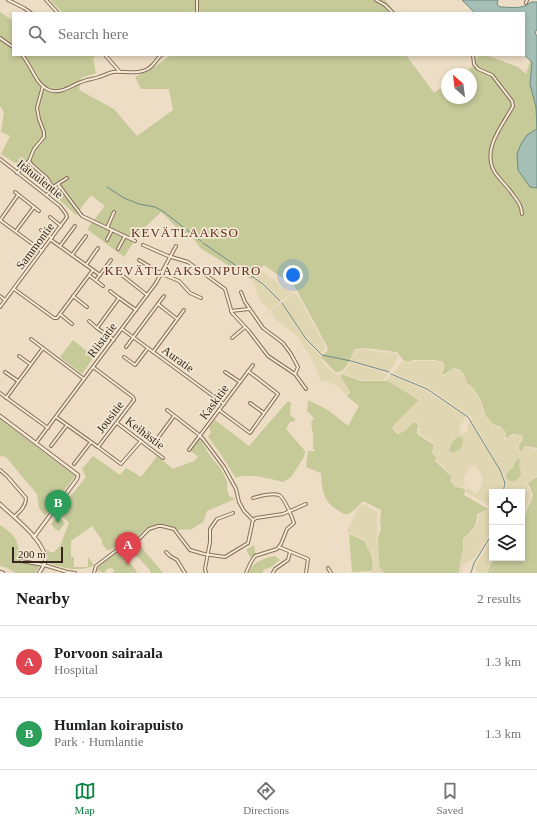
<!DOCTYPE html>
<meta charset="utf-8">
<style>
:root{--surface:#fff;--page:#f2f2f2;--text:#202124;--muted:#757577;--line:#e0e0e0;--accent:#0b8043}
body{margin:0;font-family:"Times New Roman",serif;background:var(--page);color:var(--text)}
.controls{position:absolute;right:12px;bottom:12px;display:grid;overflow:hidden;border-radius:0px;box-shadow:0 2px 6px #0003}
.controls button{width:36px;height:36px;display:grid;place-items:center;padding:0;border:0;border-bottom:1px solid var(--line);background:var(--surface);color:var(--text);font:20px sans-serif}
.compass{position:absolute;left:441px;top:68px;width:36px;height:36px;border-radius:50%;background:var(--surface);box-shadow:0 2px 6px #0003;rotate:332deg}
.scale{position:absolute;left:12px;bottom:10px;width:51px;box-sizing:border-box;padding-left:4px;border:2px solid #36281f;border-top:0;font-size:11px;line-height:14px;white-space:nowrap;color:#36281f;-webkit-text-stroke:3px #f3e8d3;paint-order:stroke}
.you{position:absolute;left:293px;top:275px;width:14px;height:14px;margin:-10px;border:3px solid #fff;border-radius:50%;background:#1a73e8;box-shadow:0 0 0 6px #1a73e833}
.badge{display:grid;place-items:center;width:26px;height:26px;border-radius:50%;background:var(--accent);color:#fff;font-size:13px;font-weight:700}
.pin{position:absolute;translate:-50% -33px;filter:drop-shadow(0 1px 2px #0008)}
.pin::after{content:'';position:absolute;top:21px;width:14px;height:12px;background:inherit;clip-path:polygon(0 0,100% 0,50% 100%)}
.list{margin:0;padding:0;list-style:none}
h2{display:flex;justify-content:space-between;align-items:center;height:52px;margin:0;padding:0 16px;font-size:17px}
h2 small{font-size:13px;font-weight:400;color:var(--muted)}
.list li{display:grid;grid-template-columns:26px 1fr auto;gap:12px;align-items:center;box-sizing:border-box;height:72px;padding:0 16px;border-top:1px solid var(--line)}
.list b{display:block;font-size:15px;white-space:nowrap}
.list p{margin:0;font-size:13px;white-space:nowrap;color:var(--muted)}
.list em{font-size:13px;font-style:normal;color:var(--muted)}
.icon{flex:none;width:22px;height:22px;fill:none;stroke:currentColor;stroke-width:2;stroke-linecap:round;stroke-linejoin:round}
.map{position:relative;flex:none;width:537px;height:573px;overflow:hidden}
.search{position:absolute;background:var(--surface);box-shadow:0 2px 6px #0003;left:12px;right:12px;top:12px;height:44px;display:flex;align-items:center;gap:10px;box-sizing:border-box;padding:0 14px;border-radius:0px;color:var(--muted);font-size:15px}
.sheet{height:196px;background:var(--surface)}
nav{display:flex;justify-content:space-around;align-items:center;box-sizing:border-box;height:56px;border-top:1px solid var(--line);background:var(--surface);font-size:11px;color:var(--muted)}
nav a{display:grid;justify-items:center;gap:2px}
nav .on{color:var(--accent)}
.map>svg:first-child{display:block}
.farmland{fill:#e1d6b2}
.green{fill:#c6c998}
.water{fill:#a5bfb6;stroke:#6d8c83}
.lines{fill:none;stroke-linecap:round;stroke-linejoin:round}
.stream{stroke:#6d8c83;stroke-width:1}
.minor-casing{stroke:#856f5b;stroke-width:4}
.tertiary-casing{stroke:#856f5b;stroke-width:4.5}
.minor{stroke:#f7ebd6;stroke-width:2}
.tertiary{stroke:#f7ebd6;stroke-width:2.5}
.labels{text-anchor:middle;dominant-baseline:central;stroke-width:3.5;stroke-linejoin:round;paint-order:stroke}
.street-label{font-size:12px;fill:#36281f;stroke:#f3e8d3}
.neighbourhood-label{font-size:13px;letter-spacing:1px;fill:#602a20;stroke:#f3e8d3}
</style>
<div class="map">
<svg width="537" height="573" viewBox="0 0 537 573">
<rect width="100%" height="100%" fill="#ecddc4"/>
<g class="farmland">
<polygon points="260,269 278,283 280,286 292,292 281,301 265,284 254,277"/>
<polygon points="253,278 263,285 280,302 269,311 259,298 252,279"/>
<polygon points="293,293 298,297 325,345 325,348 321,353 306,338 282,302"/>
<polygon points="281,303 305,340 319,354 323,363 333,373 337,375 340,374 349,392 346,395 341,389 335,385 328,382 321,381 312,359 295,334 276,320 270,312"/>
<polygon points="365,349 378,352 396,353 397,356 396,361 389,372 351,360 356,350"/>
<polygon points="403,361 408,363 417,361 437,361 443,363 445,366 441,374 443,376 454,369 460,371 464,375 468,385 473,389 480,401 486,416 493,425 501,428 505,432 504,438 506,440 512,435 521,435 522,439 518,445 519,451 520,454 525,447 537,449 537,476 527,483 531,497 522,518 522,492 504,492 507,485 505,478 470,416 427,387 393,373"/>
<polygon points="350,363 353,363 388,374 383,380 361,380 341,373 346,370"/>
<polygon points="391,375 426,391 465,416 464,421 461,424 460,427 459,432 461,434 468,431 468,423 470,423 472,425 497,467 502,478 504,485 501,492 492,492 492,507 465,492 468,487 474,493 476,494 481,487 483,481 482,475 475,465 472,465 466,473 464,478 465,485 462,488 455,487 451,481 453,477 436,460 436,457 433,453 435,444 418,433 420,426 416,421 411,423 402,433 398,433 392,426 420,399 386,380"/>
<polygon points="362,504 378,512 377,522 378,529 377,537 379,564 383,573 372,573 374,563 373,555 369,552 366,540 349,533 347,531 359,507"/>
<polygon points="489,509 492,510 491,532 474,558 462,566 462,573 460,573 462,550 464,544 464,539 472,532 478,522 478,514"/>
<polygon points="492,538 492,558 494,558 487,573 476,573 476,566"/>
</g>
<g class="green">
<polygon points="50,0 385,0 396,13 200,13 200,11 184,12 183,13 63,13"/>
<path d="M0 12 13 21V55H96L93 58 96 73 81 78 79 90 114 109 137 136 173 110 169 89H141L135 77 154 67 171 55H406L434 93 447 84V98H471V74H462L472 67 479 55H486L518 67 526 74 530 61 537 58V448L525 446 521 452 519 450V445L523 439 522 435 512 434 507 438 505 437 506 433 501 427 493 424 486 416 481 401 474 389 467 383 464 374 460 370 454 368 443 375 442 374 445 366 443 362 436 360H413L408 362 403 360 397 352 365 348 355 349C351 357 346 374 335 372L321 357 328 350 326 344 295 287 264 265 251 279 200 248C195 238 191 238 183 233 175 227 168 218 161 212L141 231 124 257 87 229 105 206 91 195 76 215 29 172 1 154 10 136 1 132 4 112 0 106Z"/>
<polygon points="73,340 94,357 82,374 60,357"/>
<path d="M341 374 361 381H388L419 400 392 427 397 434C406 433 408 425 415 422L419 426 417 429V434L434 445 432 453 436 457 435 461 452 477 450 481 455 487 465 489 464 495 488 509 477 514C477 526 472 531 463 539 464 549 460 562 459 573H384L380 568 379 564 378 537 381 529 380 521 381 510 363 501C359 505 354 512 348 514 344 515 343 513 339 511 323 502 322 490 321 473L306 467 308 451H315L313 448V434L311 423 314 418 307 411 308 400 328 410 348 426 359 406 347 396 350 392 341 377Z"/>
<path d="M288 401 291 403 290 415 295 419V421L290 422 286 429 305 451 304 457 291 477 283 482C271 479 246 472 236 478L220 453 208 437 211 433 209 427 215 420 249 446Z"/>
<polygon points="0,419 75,476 45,516 39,508 37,494 6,457 0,456"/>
<path d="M459 436 463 439C462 447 461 451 452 453L449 450 453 441Z"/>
<path d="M200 438 208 453 221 469 227 481V489L229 496 235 499 207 511 203 522 192 529 177 530 163 524 148 527 133 540 109 550H107L102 544V540L92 526 71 541V557H74V567H88V557L94 565C80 573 63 568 49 563L46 549 50 552H54L60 546 69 523 58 512 86 477 82 469 93 456 120 475 126 468 141 477 157 456 173 469 194 461 198 457 190 450Z"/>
<path d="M517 459H520L519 466 521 474 518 479 513 482 509 481 506 477C507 471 510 471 513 467 514 466 515 462 517 459Z"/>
<polygon points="537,477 537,573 487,573 494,558 522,558 522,523 533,495 528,483"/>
<polygon points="58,516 65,523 59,531 55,529 51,524"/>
<path d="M0 525C18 537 18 541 20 561L38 565 39 567 35 573H16L5 567 0 566Z"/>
<path d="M349 534 365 541C369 554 375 556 372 571L352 572Z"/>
<polygon points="138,543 163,573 151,573 149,569 137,556 125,560 131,564 137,572 136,573 113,573 114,570 111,568 107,569 104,573 97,570 97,568 118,550"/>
<polygon points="254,545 256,555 251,558 246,550"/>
<path d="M275 556 280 560 271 567 263 570V573H249C252 562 265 558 275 556Z"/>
</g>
<path class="water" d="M462 0H498L497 4 500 7C511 7 522 10 531 2H537V29L535 33 537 36V188L530 187 518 170 517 154 521 144 527 135 537 129 536 107 530 84 532 62 524 55V13H475Z"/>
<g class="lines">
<g class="stream">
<polyline points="107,187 124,198 139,204 155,207 164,212 201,241"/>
<polyline points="203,243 263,284 280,301"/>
<polyline points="282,303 306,339 322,355 351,361 389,372"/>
<polyline points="391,374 427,389 468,417 500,470 505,483 503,492"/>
<polyline points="471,573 474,563 492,534"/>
</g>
<defs>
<g id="minor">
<polyline points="8,0 24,8 31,13"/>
<polyline points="46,0 58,13"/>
<polyline points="376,0 385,5 393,13"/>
<polyline points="526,3 527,0"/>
<polyline points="197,13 197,0"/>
<polyline points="0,38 13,47"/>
<path d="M22 55C32 66 35 84 49 90 61 95 73 84 84 81 89 79 94 79 99 77 103 76 108 73 113 72 123 71 134 74 143 71 152 69 155 61 161 55"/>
<polyline points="105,55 120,72"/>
<path d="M473 55 474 64 478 69 492 75 512 101 513 106C503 125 482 148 494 171 498 178 506 185 511 192 516 199 522 205 522 214"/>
<polyline points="0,159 60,206 66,214 67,217 0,307"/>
<polyline points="29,161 32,165 47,178 53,188"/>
<polyline points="17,173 29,161 34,149 44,137 44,132 39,119 37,108 43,86"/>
<polyline points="58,184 82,216 135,241"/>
<polyline points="15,192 39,211"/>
<polyline points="47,195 53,187 67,178"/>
<polyline points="50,217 61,226"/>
<polyline points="1,219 18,195"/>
<polyline points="0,220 42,251"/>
<polyline points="107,228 114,212"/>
<polyline points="41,230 52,238"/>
<polyline points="16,231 34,207"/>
<polyline points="107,240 112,230"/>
<polyline points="143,245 168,256 188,262 225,289 232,313 249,331 268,356 295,374 306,389"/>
<polyline points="60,246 75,226"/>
<polyline points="118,249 125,236"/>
<polyline points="72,255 86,236"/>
<polyline points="139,260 162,274 179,281 190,293 201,298"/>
<polyline points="86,265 98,248"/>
<polyline points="93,270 100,275"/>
<polyline points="90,276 103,286"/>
<polyline points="123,276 147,295"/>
<polyline points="96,280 111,260"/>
<polyline points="14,289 54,318 57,318 93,270 51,240"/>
<polyline points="110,291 119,298"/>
<polyline points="241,292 245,302 263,328 283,343 291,354 298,367 295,374"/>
<polyline points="0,296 5,300"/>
<polyline points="73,296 87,307"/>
<polyline points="158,304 177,319"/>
<polyline points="231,311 249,309"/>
<polyline points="60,314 72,324"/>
<polyline points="89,321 97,328"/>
<polyline points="122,329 224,404"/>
<polyline points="232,338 245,327"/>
<polyline points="31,339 84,379"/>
<polyline points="114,340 97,328 119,298 136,310"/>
<polyline points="126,347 164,296"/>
<polyline points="153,352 184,310"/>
<polyline points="19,356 30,364"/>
<polyline points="124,357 135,365 148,348"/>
<polyline points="5,372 18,381"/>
<polyline points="225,372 240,382"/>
<polyline points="0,393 48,428"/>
<polyline points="6,398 43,348"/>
<polyline points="250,403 264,413"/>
<polyline points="167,410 198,434 203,439 224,467 236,489 239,502 244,511 253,520"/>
<polyline points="219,410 250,433 278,394 248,371"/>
<polyline points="56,417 98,447 134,400 133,397 93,367"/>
<polyline points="117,423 163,458"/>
<polyline points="157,439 174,416"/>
<polyline points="36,443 156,283 176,246"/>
<polyline points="51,446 67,425"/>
<polyline points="98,447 121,464 141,441"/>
<polyline points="189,450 253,365"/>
<polyline points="74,464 91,442"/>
<path d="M0 470 7 476 26 498C26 507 19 512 14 517"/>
<polyline points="253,520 256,518 283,514 306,504"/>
<polyline points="279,547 308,559 306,573"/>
<polyline points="166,552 170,556 177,560 185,573"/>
<polyline points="21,561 44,565 67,572 75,573"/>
<polyline points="328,568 331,573"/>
<polyline points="94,573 96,566 117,550 137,541 149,529 158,526 162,526 174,529 190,550 204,554 225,557 248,543 253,520"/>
<polyline points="206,573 205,569 210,542 210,529 217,519 233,513"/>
<path d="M246 573 251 562 255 556 277 549 281 544 287 529 294 523C292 517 284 497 279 495 272 493 260 496 253 498"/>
<polyline points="273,573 275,569 288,560 290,552"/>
</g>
<g id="tertiary">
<polyline points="0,416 78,475 77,479 34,537"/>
<path d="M0 504C13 517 48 542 45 562 44 566 41 570 39 573"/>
<polyline points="0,572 3,573"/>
</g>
</defs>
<use href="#minor" class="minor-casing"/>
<use href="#tertiary" class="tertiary-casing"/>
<use href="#minor" class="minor"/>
<use href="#tertiary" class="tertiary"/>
</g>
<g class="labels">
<g class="street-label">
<text transform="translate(40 179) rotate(38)">Itätuulentie</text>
<text transform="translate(35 246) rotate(-53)">Sammontie</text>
<text transform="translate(102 340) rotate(-53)">Riistatie</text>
<text transform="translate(178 359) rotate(36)">Auratie</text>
<text transform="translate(214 402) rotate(-54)">Kaskitie</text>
<text transform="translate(110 417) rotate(-53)">Jousitie</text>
<text transform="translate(145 433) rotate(37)">Keihästie</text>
</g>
<g class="neighbourhood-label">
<text x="185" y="232">KEVÄTLAAKSO</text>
<text x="183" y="270">KEVÄTLAAKSONPURO</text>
</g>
</g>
</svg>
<div class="controls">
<button><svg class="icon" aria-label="locate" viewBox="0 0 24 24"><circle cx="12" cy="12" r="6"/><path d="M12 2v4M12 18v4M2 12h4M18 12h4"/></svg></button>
<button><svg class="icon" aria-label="layers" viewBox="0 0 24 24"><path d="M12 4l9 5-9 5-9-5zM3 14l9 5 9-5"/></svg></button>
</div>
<svg class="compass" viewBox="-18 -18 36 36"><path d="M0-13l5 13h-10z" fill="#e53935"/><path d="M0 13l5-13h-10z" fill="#757577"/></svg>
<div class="scale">200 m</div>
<div class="you"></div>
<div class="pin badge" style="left:128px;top:565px;background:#e0444e">A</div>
<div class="pin badge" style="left:58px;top:523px;background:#2e9e5b">B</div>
<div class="search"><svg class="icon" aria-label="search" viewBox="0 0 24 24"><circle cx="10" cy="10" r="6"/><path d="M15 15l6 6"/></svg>Search here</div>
</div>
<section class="sheet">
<h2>Nearby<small>2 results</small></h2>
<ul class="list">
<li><span class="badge" style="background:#e0444e">A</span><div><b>Porvoon sairaala</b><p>Hospital</p></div><em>1.3 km</em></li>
<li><span class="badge" style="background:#2e9e5b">B</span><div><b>Humlan koirapuisto</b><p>Park · Humlantie</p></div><em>1.3 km</em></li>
</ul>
</section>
<nav>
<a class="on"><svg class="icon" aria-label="map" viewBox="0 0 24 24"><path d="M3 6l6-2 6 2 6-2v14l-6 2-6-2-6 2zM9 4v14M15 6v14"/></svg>Map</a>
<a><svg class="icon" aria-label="directions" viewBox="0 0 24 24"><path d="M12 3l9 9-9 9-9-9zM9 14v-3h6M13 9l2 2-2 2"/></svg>Directions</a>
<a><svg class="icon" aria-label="saved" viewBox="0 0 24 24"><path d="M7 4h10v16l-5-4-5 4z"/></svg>Saved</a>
</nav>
